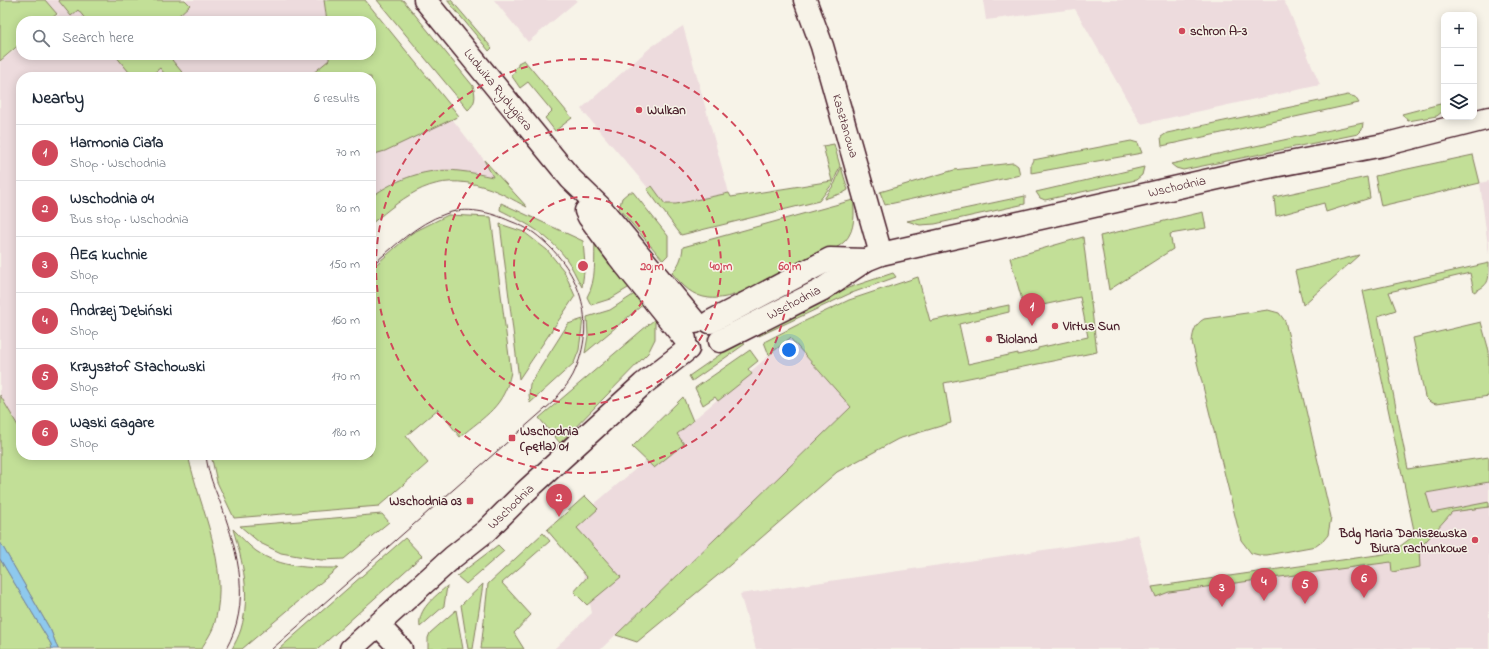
<!DOCTYPE html>
<meta charset="utf-8">
<style>
:root{--surface:#fff;--page:#f2f2f3;--text:#1f2937;--muted:#747a83;--line:#e0e1e3;--accent:#d1495b}
body{margin:0;font-family:"Indie Flower",sans-serif;background:var(--page);color:var(--text)}
.controls{position:absolute;right:12px;top:12px;display:grid;overflow:hidden;border-radius:8px;box-shadow:0 2px 10px #0003}
.controls button{width:36px;height:36px;display:grid;place-items:center;padding:0;border:0;border-bottom:1px solid var(--line);background:var(--surface);color:var(--text);font:20px sans-serif}
.you{position:absolute;left:789px;top:350px;width:14px;height:14px;margin:-10px;border:3px solid #fff;border-radius:50%;background:#1a73e8;box-shadow:0 0 0 6px #1a73e833}
.badge{display:grid;place-items:center;width:26px;height:26px;border-radius:50%;background:var(--accent);color:#fff;font-size:13px;font-weight:700}
.pin{position:absolute;translate:-50% -33px;filter:drop-shadow(0 1px 2px #0008)}
.pin::after{content:'';position:absolute;top:21px;width:14px;height:12px;background:inherit;clip-path:polygon(0 0,100% 0,50% 100%)}
.list{margin:0;padding:0;list-style:none}
h2{display:flex;justify-content:space-between;align-items:center;height:52px;margin:0;padding:0 16px;font-size:17px}
h2 small{font-size:13px;font-weight:400;color:var(--muted)}
.list li{display:grid;grid-template-columns:26px 1fr auto;gap:12px;align-items:center;box-sizing:border-box;height:56px;padding:0 16px;border-top:1px solid var(--line)}
.list b{display:block;font-size:15px;white-space:nowrap}
.list p{margin:0;font-size:13px;white-space:nowrap;color:var(--muted)}
.list em{font-size:13px;font-style:normal;color:var(--muted)}
.icon{flex:none;width:22px;height:22px;fill:none;stroke:currentColor;stroke-width:2;stroke-linecap:round;stroke-linejoin:round}
.map{position:relative;flex:none;width:1489px;height:649px;overflow:hidden}
.search{position:absolute;background:var(--surface);box-shadow:0 2px 10px #0003;left:16px;top:16px;width:360px;height:44px;display:flex;align-items:center;gap:10px;box-sizing:border-box;padding:0 14px;border-radius:16px;color:var(--muted);font-size:15px}
.panel{position:absolute;background:var(--surface);box-shadow:0 2px 10px #0003;left:16px;top:72px;width:360px;height:388px;border-radius:16px}
.map>svg:first-child{display:block}
.built{fill:#eddbdd}
.green{fill:#c2df97;stroke:#867f61}
.water{fill:#8ec9ed;stroke:#73859f}
.lines{fill:none;stroke-linecap:round;stroke-linejoin:round}
.minor-casing{stroke:#4a1f2b;stroke-width:25}
.minor{stroke:#f7f3e8;stroke-width:22}
.tram{stroke:#4a1f2b;stroke-width:1}
.ring{fill:none;stroke:#d1495b;stroke-width:2;stroke-dasharray:7 5}
.poi-dot{fill:#d1495b;stroke:#f7f3e8;stroke-width:1.5}
.labels{text-anchor:middle;dominant-baseline:central;stroke-width:3;stroke-linejoin:round;paint-order:stroke}
.poi-label{font-size:13px;font-weight:bold;fill:#4a1f2b;stroke:#f7f3e8;text-anchor:start}
.street-label{font-size:13px;fill:#4a1f2b;stroke:#f7f3e8}
.centre{fill:#d1495b;stroke:#f7f3e8;stroke-width:2}
.ring-label{font-size:12px;text-anchor:middle;font-weight:bold;fill:#d1495b;stroke:#f7f3e8;stroke-width:3;stroke-linejoin:round;paint-order:stroke}
</style>
<div class="map">
<svg width="1489" height="649" viewBox="0 0 1489 649">
<rect width="100%" height="100%" fill="#f7f3e8"/>
<filter id="ink" filterUnits="userSpaceOnUse"><feTurbulence type="fractalNoise" baseFrequency=".025" numOctaves="2"/><feDisplacementMap in="SourceGraphic" scale="8" xChannelSelector="R" yChannelSelector="G"/><feConvolveMatrix kernelMatrix="1 2 1 2 8 2 1 2 1" color-interpolation-filters="sRGB"/></filter>
<g filter="url(#ink)">
<g class="built">
<polygon points="40,0 360,0 484,160 494,177 459,171 395,182 371,197 371,77 21,77 21,431 0,395 0,62 21,45 21,55 371,55 371,21 51,21 59,14 58,13 54,17"/>
<polygon points="494,0 578,0 528,42"/>
<polygon points="983,0 1283,0 1288,8 1320,85 1141,124 1075,9 986,20"/>
<polygon points="683,26 729,193 671,215 581,109 651,47"/>
<polygon points="1489,181 1489,255 1480,183"/>
<polygon points="790,338 851,407 601,649 554,649 592,613 572,523"/>
<polygon points="1489,482 1489,649 756,649 740,594 1119,539 1138,534 1152,587 1396,555 1415,539 1426,493"/>
</g>
<g class="green">
<polygon points="0,0 45,0 57,14 48,21 21,21 21,43 0,61"/>
<polygon points="58,0 185,0 190,5 178,16 182,21 87,21 78,10 71,16"/>
<polygon points="324,0 365,0 459,116 385,151 371,155 371,77 314,77 312,74 329,60 329,55 371,55 371,21 327,21"/>
<path d="M377 0H403L473 86C476 96 476 103 468 110Z"/>
<polygon points="447,0 451,0 492,48 489,51"/>
<polygon points="115,55 178,55 172,60 186,77 167,77 160,68 151,75 153,77 133,77"/>
<polygon points="524,60 572,118 555,131 545,118 552,111 528,82 520,88 511,75 515,72 514,69 518,66 518,63"/>
<polygon points="1348,95 1355,97 1359,103 1162,146 1161,137 1167,133"/>
<polygon points="1444,103 1443,111 1437,116 1408,121 1402,114"/>
<polygon points="1363,123 1362,130 1358,134 1183,170 1176,168 1171,164"/>
<polygon points="1131,141 1138,143 1142,153 1031,173 1031,164 1033,160"/>
<polygon points="834,144 840,166 833,183 819,201 681,235 647,189 652,186 665,204 676,204 729,193 731,197 832,181 823,146"/>
<polygon points="1473,155 1480,183 1381,206 1375,176"/>
<path d="M484 160 527 207C513 200 499 191 485 187 434 171 408 194 371 224V197C396 179 428 167 459 171 471 172 482 175 493 177Z"/>
<polygon points="1012,163 1014,163 1018,166 1020,175 885,205 880,192 954,170"/>
<polygon points="841,167 848,190 843,193 824,199 835,183"/>
<polygon points="1144,167 1142,175 1136,180 1045,200 1040,198 1036,192"/>
<polygon points="1367,177 1370,198 1326,212 1324,203 1276,216 1274,197"/>
<polygon points="629,192 633,192 668,236 668,255 663,260 619,209 622,198"/>
<polygon points="1025,196 1025,204 935,224 920,225 907,221"/>
<path d="M853 200C855 212 855 231 845 241 836 251 813 257 799 263 779 273 759 285 739 293 729 297 719 299 709 298 692 296 683 286 672 273 679 265 682 258 683 247Z"/>
<path d="M501 203 583 241 585 265 582 287C576 277 572 266 565 257 546 233 526 223 500 210Z"/>
<polygon points="1203,212 1206,228 1170,234 1173,249 1109,290 1100,236"/>
<path d="M448 215 491 217 511 372C504 407 486 415 460 437L438 409 406 436 428 463 379 506 234 518 217 482 211 455H371V269L412 233Z"/>
<polygon points="500,224 524,232 547,250 564,271 575,296 519,379"/>
<polygon points="1083,237 1097,352 944,383 951,423 898,439 837,472 723,571 637,642 616,635 851,407 790,338 769,355 764,342 805,321 849,300 918,277 930,321 1009,305 1009,312 959,324 968,364 1018,353 1018,355 1038,350 1038,348 1088,337 1080,297 1029,308 1028,306 1024,307 1010,258"/>
<path d="M595 239 633 285 610 299 591 305 587 297C597 280 594 258 595 239Z"/>
<polygon points="1359,255 1303,305 1295,271"/>
<path d="M1489 263C1489 283 1489 284 1474 292L1470 273 1389 292 1396 310 1378 316 1408 469 1419 467 1489 457V482L1426 493 1432 513 1489 502V507L1452 512 1419 549 1420 567 1392 572 1391 562 1169 592 1156 597 1152 587 1391 553 1415 535 1363 291Z"/>
<polygon points="893,273 896,277 849,294 759,336 761,327 848,288"/>
<polygon points="639,291 646,302 585,353 588,336 587,317 610,310"/>
<path d="M1268 310 1279 313 1285 321 1331 517 1328 535 1323 541 1316 546 1267 555H1259L1251 553 1241 540 1192 342C1193 332 1195 324 1204 319Z"/>
<polygon points="583,319 579,350 574,363 530,403 529,394 530,384 568,324"/>
<polygon points="655,319 655,339 648,353 560,443 539,418"/>
<polygon points="1481,322 1489,351 1489,396 1436,404 1430,402 1425,397 1413,338"/>
<polygon points="738,342 745,344 692,381 689,376"/>
<polygon points="750,350 758,361 748,369 752,374 718,401 715,397 703,405 695,388"/>
<path d="M0 395 21 431V455H188C200 510 230 564 215 622 213 631 206 641 201 649H58L51 631 0 542Z"/>
<polygon points="683,397 693,421 677,434 684,444 654,468 632,447"/>
<polygon points="585,496 598,509 577,528 621,577 587,605 574,592 587,577 547,530"/>
<polygon points="382,514 389,522 344,559 321,560 281,553 260,543 240,526"/>
<path d="M233 529C240 536 248 545 256 551 281 568 309 568 338 568L242 649H232C235 643 239 636 241 629 251 594 243 563 233 529Z"/>
<polygon points="543,533 550,541 502,583 531,615 514,633 524,649 481,649 488,584"/>
<polygon points="405,538 422,556 318,649 279,649"/>
<polygon points="498,545 504,551 466,584 457,576"/>
<polygon points="0,559 51,644 52,649 0,649"/>
<polygon points="483,584 473,649 468,649 461,605"/>
<path d="M447 586 444 606 420 627C417 609 435 597 447 586Z"/>
<polygon points="456,610 463,649 428,649 428,638 430,633"/>
</g>
<polygon class="water" points="0,542 51,631 58,649 52,649 51,644 0,559"/>
<g class="lines">
<defs>
<g id="minor">
<polyline points="425,0 571,179 600,207 695,322"/>
<polyline points="805,0 822,46 881,254"/>
<polyline points="586,211 589,217 619,257 685,339"/>
<polyline points="710,322 830,259 866,260"/>
<polyline points="720,341 821,290 866,260 881,254 1258,169 1383,145 1489,118"/>
<polyline points="379,626 401,649"/>
<polyline points="351,649 453,557 486,531 526,491 643,384 688,349"/>
</g>
</defs>
<use href="#minor" class="minor-casing"/>
<use href="#minor" class="minor"/>
<g class="tram">
<path d="M206 455C208 475 215 489 222 507 238 554 252 603 226 649"/>
<path d="M272 649 553 402C560 393 568 385 573 375 599 321 580 268 534 233 527 228 518 224 510 221 490 212 466 206 445 214 416 224 394 247 371 266"/>
</g>
</g>
</g>
<g class="ring">
<circle cx="583" cy="266" r="69"/>
<circle cx="583" cy="266" r="138"/>
<circle cx="583" cy="266" r="207"/>
</g>
<g class="poi-dot">
<circle cx="1182" cy="31" r="4"/>
<circle cx="639" cy="110" r="4"/>
<circle cx="1055" cy="326" r="4"/>
<circle cx="989" cy="339" r="4"/>
<rect x="508" y="434" width="8" height="8" rx="2"/>
<rect x="466" y="497" width="8" height="8" rx="2"/>
<circle cx="1475" cy="540" r="4"/>
</g>
<g class="labels">
<g class="poi-label">
<text x="1190" y="31">schron A-3</text>
<text x="647" y="110">Wulkan</text>
<text x="1063" y="326">Virtus Sun</text>
<text x="997" y="339">Bioland</text>
<text x="520" y="431">Wschodnia<tspan x="520" dy="15">(pętla) 01</tspan></text>
<text x="462" y="501" text-anchor="end">Wschodnia 03</text>
<text x="1467" y="533" text-anchor="end">Bdg Maria Daniszewska<tspan x="1467" dy="15">Biura rachunkowe</tspan></text>
</g>
<g class="street-label">
<text transform="translate(498 90) rotate(51)">Ludwika Rydygiera</text>
<text transform="translate(845 126) rotate(74)">Kasztanowa</text>
<text transform="translate(1177 187) rotate(-13)">Wschodnia</text>
<text transform="translate(794 303) rotate(-28)">Wschodnia</text>
<text transform="translate(511 507) rotate(-44)">Wschodnia</text>
</g>
</g>
<circle cx="583" cy="266" r="6" class="centre"/>
<g class="ring-label">
<text x="652" y="270">20 m</text>
<text x="721" y="270">40 m</text>
<text x="790" y="270">60 m</text>
</g>
</svg>
<div class="controls">
<button>+</button>
<button>−</button>
<button><svg class="icon" aria-label="layers" viewBox="0 0 24 24"><path d="M12 4l9 5-9 5-9-5zM3 14l9 5 9-5"/></svg></button>
</div>
<div class="you"></div>
<div class="pin badge" style="left:1032px;top:326px">1</div>
<div class="pin badge" style="left:559px;top:517px">2</div>
<div class="pin badge" style="left:1222px;top:607px">3</div>
<div class="pin badge" style="left:1264px;top:601px">4</div>
<div class="pin badge" style="left:1305px;top:604px">5</div>
<div class="pin badge" style="left:1364px;top:598px">6</div>
<div class="search"><svg class="icon" aria-label="search" viewBox="0 0 24 24"><circle cx="10" cy="10" r="6"/><path d="M15 15l6 6"/></svg>Search here</div>
<section class="panel">
<h2>Nearby<small>6 results</small></h2>
<ul class="list">
<li><span class="badge">1</span><div><b>Harmonia Ciała</b><p>Shop · Wschodnia</p></div><em>70 m</em></li>
<li><span class="badge">2</span><div><b>Wschodnia 04</b><p>Bus stop · Wschodnia</p></div><em>80 m</em></li>
<li><span class="badge">3</span><div><b>AEG kuchnie</b><p>Shop</p></div><em>150 m</em></li>
<li><span class="badge">4</span><div><b>Andrzej Dębiński</b><p>Shop</p></div><em>160 m</em></li>
<li><span class="badge">5</span><div><b>Krzysztof Stachowski</b><p>Shop</p></div><em>170 m</em></li>
<li><span class="badge">6</span><div><b>Wąski Gagare</b><p>Shop</p></div><em>180 m</em></li>
</ul>
</section>
</div>
